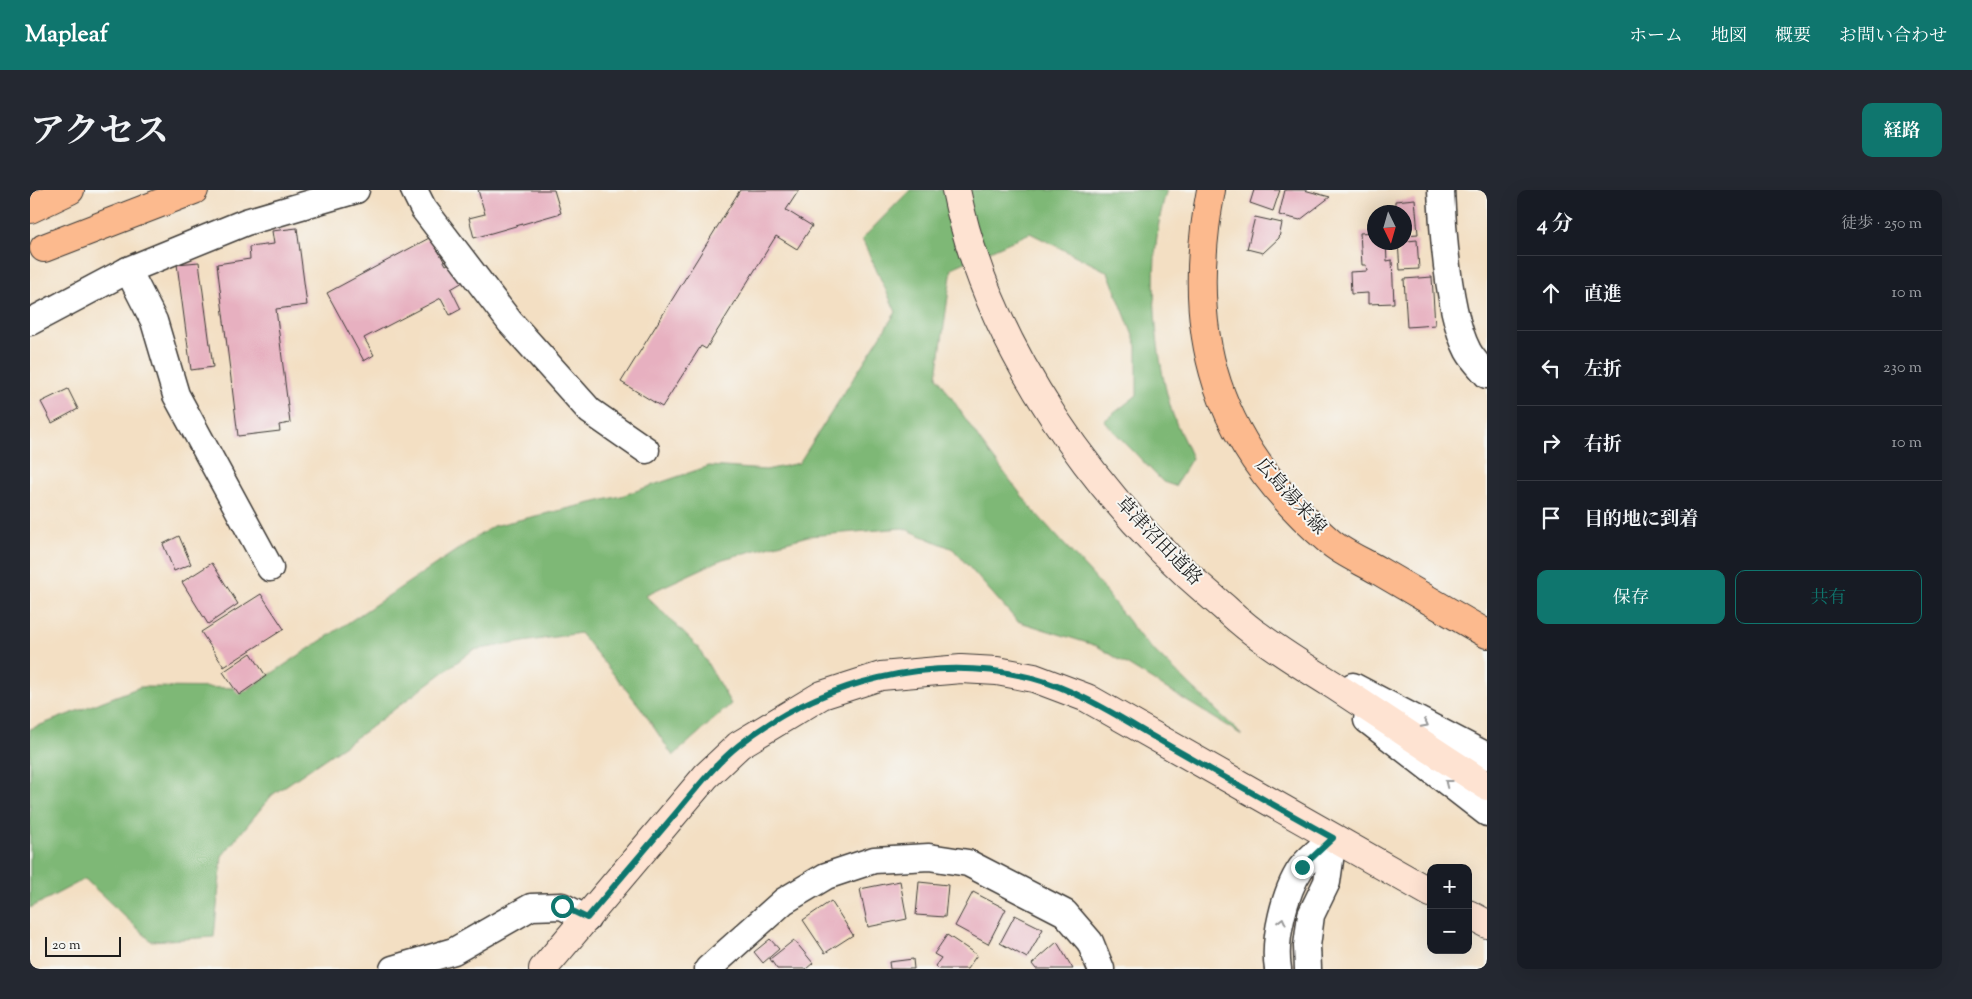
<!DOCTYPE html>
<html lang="ja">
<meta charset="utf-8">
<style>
:root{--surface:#171b24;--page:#242831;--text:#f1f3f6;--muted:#9ea1a6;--line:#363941;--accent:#0f766e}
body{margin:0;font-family:"Sorts Mill Goudy","Noto Serif JP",serif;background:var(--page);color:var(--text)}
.controls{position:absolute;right:15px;bottom:15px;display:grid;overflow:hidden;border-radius:10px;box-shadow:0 5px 20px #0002}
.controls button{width:45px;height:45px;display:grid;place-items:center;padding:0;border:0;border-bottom:1px solid var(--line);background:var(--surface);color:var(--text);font:25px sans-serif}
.compass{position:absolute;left:1337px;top:15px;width:45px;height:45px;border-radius:50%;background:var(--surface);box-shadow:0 5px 20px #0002;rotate:175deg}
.scale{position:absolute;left:15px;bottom:12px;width:76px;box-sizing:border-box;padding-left:5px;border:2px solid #1c1c1c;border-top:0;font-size:14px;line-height:18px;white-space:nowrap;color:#1c1c1c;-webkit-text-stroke:4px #f6f6f2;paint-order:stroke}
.stop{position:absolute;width:15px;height:15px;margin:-11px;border:4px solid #0f766e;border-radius:50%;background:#fff}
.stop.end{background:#0f766e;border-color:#fff;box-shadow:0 1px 5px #0008}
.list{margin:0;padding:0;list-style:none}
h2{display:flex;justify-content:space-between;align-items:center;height:65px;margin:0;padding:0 20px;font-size:21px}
h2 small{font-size:16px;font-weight:400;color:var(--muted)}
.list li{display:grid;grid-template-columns:32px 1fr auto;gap:15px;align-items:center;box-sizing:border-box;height:75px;padding:0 20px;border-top:1px solid var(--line)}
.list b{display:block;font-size:19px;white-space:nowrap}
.list em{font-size:16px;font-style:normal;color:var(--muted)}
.actions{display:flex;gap:10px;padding:15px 20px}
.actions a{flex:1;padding:11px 0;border:1px solid var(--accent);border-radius:10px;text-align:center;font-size:18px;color:var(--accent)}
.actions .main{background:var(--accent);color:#fff}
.icon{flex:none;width:28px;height:28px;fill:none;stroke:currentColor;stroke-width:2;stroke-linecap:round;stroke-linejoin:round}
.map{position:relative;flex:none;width:1457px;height:779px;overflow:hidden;border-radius:10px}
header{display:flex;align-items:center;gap:30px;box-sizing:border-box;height:70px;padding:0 25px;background:var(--accent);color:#fff}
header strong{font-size:24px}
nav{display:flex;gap:28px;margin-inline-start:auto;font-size:18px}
.intro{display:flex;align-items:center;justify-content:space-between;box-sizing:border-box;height:120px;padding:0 30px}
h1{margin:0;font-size:35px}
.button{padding:12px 22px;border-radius:10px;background:var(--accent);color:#fff;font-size:18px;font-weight:700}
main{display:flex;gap:30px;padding:0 30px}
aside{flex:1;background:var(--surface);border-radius:10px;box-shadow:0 5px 20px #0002}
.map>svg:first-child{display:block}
.forest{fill:#7eb876;stroke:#4d6a49}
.building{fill:#e7b0c0}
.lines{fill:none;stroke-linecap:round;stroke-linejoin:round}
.street-casing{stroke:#3c3935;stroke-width:29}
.secondary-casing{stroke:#3c3935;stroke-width:30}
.primary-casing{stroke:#3c3935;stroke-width:30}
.highway-casing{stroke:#3c3935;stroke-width:30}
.street{stroke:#fff;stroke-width:26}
.secondary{stroke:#fee3d2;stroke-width:28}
.primary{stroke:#fcba8e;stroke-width:28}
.highway{stroke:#fcba8e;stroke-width:28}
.oneway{stroke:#999}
.route{stroke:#0f766e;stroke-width:6}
.labels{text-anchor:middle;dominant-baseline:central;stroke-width:4;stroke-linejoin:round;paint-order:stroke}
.street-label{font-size:19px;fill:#1c1c1c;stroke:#f6f6f2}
</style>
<header>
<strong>Mapleaf</strong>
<nav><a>ホーム</a><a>地図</a><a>概要</a><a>お問い合わせ</a></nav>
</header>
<div class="intro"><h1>アクセス</h1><a class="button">経路</a></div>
<main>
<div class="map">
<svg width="1457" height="779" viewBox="0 0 1457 779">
<rect width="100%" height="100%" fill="#f6f6f2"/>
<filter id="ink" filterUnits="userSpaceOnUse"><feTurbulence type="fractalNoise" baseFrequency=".02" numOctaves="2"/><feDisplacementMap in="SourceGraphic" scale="10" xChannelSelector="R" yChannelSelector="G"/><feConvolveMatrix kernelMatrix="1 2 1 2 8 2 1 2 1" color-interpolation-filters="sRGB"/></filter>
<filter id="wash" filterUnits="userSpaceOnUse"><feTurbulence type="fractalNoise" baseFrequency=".0096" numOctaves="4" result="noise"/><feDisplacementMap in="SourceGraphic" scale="20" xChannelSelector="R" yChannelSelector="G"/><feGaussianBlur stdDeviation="1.12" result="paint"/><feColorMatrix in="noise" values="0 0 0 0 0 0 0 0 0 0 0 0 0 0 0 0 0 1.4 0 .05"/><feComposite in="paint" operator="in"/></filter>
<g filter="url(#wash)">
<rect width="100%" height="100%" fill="#f3dfc3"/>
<path class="forest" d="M880 0H1137C1116 62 1123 161 1142 222 1147 238 1156 253 1162 268L1145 296 1133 292 1074 231 1107 205V156L1078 82 1000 43 922 78 907 186 951 252 1002 319 1064 387 1113 450 1212 545 1067 456 987 431 923 359 873 338 778 346 693 369 615 405 668 457 701 514 643 566 611 518 550 443 443 460 337 540 242 605 192 666 184 747 121 751 55 689 0 718V539L110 497 220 498 463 336 591 306 679 276 736 280 769 273 866 122 832 49Z"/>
<g id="blocks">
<g class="building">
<polygon points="448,0 524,0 531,23 444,48 439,28 455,24"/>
<polygon points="710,0 769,0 756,20 782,36 767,59 746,46 676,159 671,156 632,217 591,192"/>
<polygon points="1224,0 1250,0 1243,21 1220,13"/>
<polygon points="1255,0 1274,0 1300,7 1270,30 1249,25"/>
<polygon points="1385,9 1388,44 1374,45 1374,22 1365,22 1365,11"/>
<polygon points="1225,27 1252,33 1249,48 1233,63 1217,59"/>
<polygon points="267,38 277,115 246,119 260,233 249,235 250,241 208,246 187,74 220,69 219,57 244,54 242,41"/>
<polygon points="1344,42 1344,52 1356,52 1357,71 1362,70 1364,113 1338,114 1338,103 1321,104 1320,82 1337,81 1336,75 1332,75 1330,43"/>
<polygon points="401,47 416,75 422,72 433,92 421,99 431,119 420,125 411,108 334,148 344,165 334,171 297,103"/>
<polygon points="1387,50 1389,79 1370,80 1368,52"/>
<polygon points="169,72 183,177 161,180 147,74"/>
<polygon points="1402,87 1405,135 1377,137 1374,89"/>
<polygon points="38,199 48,219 22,233 11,212"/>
<polygon points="149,346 161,374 144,381 133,354"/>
<polygon points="182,373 208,414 178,434 152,392"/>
<polygon points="231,404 254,439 194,477 171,442"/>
<polygon points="221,463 236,486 209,505 193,482"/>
<polygon points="870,691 877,729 838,737 830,699"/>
<polygon points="889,692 918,695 915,727 886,725"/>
<polygon points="943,702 976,719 958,754 925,736"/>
<polygon points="801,711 823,745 795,763 773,730"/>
<polygon points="985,725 1013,739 997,768 970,753"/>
<polygon points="917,745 947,765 937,779 909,779 905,776 911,768 904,764"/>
<polygon points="740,749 749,759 733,773 724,762"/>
<polygon points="764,750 783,773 776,779 747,779 740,769"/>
<polygon points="1027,752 1043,779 1006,779 1002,774"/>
<polygon points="883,769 884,779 860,779 859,772"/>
</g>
</g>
</g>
<g filter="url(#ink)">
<use href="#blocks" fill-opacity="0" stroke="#3c3935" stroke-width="1"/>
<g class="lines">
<defs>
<g id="street">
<polyline points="384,0 393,18 480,132 560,221 616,260"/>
<path d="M1411 0C1413 44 1418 123 1438 161 1443 170 1451 178 1457 185"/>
<polyline points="98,80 124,131 146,205 240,378"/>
<polyline points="0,132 98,80 216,32 326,0"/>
<polyline points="1323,496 1457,566"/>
<polyline points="1337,530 1457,623"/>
<polyline points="363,779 424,761 501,717 532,716 557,729"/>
<polyline points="678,779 754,711 796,686 844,670 899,667 938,673 1035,723 1060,752 1071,779"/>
<path d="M1248 779C1243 750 1255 701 1271 678 1279 667 1293 657 1303 648"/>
<polyline points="1278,779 1277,756 1281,725 1297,692 1303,648"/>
</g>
<g id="secondary">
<path d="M926 0C958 158 1066 309 1188 412 1201 423 1214 436 1229 446 1253 464 1279 480 1305 496 1355 529 1406 563 1457 596"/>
<polyline points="1438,724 1457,734"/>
<polyline points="513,779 676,586 709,555 792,505 851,486 931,479 967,481 1004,488 1057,508 1401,703"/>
</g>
<path id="primary" d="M1181 0C1153 146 1186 254 1300 352 1314 364 1334 372 1349 381 1385 402 1421 423 1457 444"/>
<g id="highway">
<polyline points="0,19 40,0"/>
<polyline points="14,58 164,0"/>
</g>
</defs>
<use href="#street" class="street-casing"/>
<use href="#secondary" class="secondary-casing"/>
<use href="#primary" class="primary-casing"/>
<use href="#highway" class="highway-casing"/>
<use href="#street" class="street"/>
<use href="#secondary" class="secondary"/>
<use href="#primary" class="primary"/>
<use href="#highway" class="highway"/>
</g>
<defs><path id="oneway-chevron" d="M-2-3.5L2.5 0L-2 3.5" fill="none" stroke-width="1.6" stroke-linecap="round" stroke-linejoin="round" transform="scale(1.25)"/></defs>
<g class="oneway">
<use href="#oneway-chevron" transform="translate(1395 534) rotate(28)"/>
<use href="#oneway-chevron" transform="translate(1418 593) rotate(-142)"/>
<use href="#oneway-chevron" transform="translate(1252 731) rotate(-76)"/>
</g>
</g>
<g class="lines" filter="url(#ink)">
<path class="route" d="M532 716 557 728C587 693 616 658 646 623 665 600 685 574 709 555 790 491 901 463 1002 488 1048 500 1089 527 1129 550 1187 583 1245 616 1303 648L1272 677"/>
</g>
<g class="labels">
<g class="street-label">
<text transform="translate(1260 307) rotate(48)">広島湯来線</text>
<text transform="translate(1128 352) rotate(46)">草津沼田道路</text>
</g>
</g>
</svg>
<div class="controls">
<button>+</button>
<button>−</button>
</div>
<svg class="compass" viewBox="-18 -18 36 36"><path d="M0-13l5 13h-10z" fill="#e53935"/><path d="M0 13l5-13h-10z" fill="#9ea1a6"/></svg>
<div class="scale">20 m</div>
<div class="stop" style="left:532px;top:716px"></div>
<div class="stop end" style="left:1272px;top:677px"></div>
</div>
<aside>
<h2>4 分<small>徒歩 · 250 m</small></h2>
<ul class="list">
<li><svg class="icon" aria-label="ahead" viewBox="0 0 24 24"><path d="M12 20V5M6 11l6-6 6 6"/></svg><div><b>直進</b></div><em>10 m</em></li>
<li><svg class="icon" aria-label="left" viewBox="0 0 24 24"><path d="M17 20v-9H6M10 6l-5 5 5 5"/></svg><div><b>左折</b></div><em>230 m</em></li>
<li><svg class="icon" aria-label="right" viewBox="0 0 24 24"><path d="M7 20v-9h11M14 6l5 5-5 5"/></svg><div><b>右折</b></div><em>10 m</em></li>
<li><svg class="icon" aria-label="arrive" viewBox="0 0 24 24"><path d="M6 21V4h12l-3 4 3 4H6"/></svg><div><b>目的地に到着</b></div></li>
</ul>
<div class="actions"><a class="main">保存</a><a>共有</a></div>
</aside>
</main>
